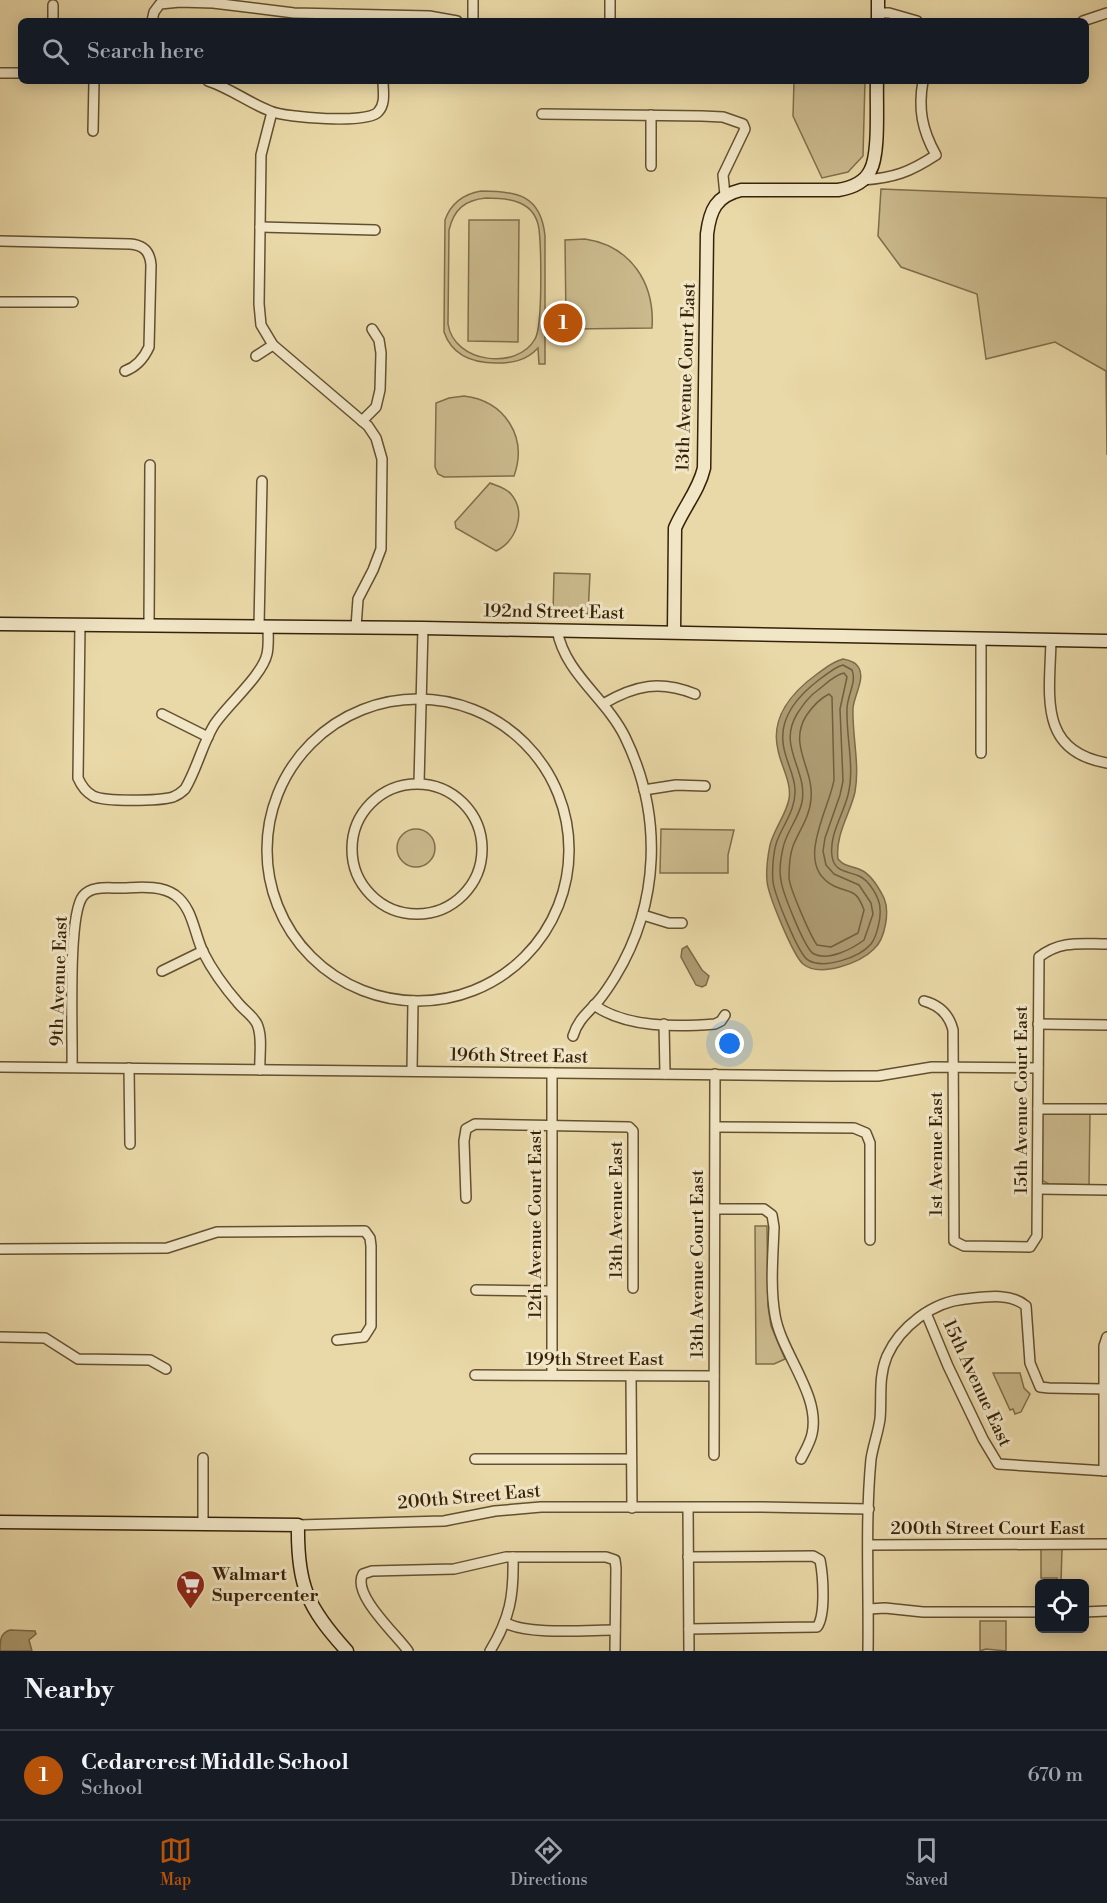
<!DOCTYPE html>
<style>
:root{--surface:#171b24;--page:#242831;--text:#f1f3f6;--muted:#9ea1a6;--line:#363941;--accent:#b45309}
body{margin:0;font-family:"Libre Bodoni",serif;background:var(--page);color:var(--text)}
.controls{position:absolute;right:18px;bottom:18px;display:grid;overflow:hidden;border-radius:9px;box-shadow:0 3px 15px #0003}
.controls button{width:54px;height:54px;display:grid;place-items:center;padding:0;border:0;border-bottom:2px solid var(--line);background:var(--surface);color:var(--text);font:30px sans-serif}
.you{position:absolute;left:730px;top:1044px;width:21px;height:21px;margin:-15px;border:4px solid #fff;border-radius:50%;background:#1a73e8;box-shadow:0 0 0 9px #1a73e833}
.badge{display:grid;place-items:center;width:39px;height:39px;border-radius:50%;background:var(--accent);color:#fff;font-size:20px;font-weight:700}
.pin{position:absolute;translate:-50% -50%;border:3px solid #fff;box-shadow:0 2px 6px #0006}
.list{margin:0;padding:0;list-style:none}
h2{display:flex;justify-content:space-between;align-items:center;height:78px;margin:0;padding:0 24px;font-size:26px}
h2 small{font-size:20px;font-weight:400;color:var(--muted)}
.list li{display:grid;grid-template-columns:39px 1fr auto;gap:18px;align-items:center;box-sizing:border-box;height:90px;padding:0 24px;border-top:2px solid var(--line)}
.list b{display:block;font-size:22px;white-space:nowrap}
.list p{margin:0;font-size:20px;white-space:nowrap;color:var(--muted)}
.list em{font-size:20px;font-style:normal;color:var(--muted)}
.icon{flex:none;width:33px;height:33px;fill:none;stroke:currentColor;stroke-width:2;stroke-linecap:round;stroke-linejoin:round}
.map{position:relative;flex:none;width:1107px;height:1651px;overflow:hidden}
.search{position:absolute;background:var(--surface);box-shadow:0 3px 15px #0003;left:18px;right:18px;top:18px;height:66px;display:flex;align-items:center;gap:15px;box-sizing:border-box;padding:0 21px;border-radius:9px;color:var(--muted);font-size:22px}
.sheet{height:168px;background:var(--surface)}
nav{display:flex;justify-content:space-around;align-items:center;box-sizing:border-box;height:84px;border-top:2px solid var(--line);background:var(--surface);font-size:16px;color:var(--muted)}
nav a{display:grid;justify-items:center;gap:3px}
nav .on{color:var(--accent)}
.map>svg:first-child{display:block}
.green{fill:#cbba8d;stroke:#806e4a;stroke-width:1.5;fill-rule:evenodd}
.water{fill:#ad9b72;stroke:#7d6b48;stroke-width:1.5}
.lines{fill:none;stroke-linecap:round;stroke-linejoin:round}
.shore{stroke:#725e3d;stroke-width:1.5}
.street-casing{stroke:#635030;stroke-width:12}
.secondary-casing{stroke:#362208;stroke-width:15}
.street{stroke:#f1e6c6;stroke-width:9}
.secondary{stroke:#f1e6c6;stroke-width:12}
.labels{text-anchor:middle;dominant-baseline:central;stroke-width:6;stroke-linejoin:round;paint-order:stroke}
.street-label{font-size:18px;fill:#362208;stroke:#f1e6c6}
.poi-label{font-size:18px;font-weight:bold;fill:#362208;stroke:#f1e6c6;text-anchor:start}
</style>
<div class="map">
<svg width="1107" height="1651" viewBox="0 0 1107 1651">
<rect width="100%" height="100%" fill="#ead9a8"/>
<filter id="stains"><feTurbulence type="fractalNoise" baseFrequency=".00333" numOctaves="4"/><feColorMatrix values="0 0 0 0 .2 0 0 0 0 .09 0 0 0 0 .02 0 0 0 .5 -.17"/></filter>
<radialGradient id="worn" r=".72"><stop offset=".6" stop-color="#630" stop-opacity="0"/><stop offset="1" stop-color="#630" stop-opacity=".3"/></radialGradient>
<g class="green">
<polygon points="794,81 865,81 863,156 848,172 822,178 793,116"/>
<polygon points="881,189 1107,198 1107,455 1106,371 1055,342 986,359 977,294 901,267 878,236"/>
<path d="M481 191C517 191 541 195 545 236V364H539L538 348C526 361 512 363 496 363 472 363 452 355 444 332L445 220C451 203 464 194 481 191ZM486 198C510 198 535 201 539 229 541 247 543 326 535 339 517 371 454 363 448 324L449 230C454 209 465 200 486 198Z"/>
<polygon points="469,220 519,220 518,342 468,341"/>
<path d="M585 239C631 246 655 283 652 328L573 329 566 321 565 240Z"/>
<path d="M464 396C505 401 528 437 514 476L444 477 438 474 435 467 436 403 449 398Z"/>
<path d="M490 483C497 486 506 488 511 494 527 513 516 541 496 551L456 528 455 522Z"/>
<polygon points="554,573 590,574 588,614 553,613"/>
<circle cx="416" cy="848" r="19"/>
<polygon points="661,829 734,830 728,855 728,873 660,873"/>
<polygon points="1047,1113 1090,1113 1089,1185 1049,1184 1043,1181 1040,1176 1042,1115"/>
<polygon points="755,1226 767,1226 768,1306 771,1326 785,1359 774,1364 756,1364"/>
<polygon points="993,1373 1020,1373 1024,1388 1030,1394 1021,1412 1015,1414 1013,1409 1010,1410"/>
<polygon points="1041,1549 1062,1549 1061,1583 1058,1583 1057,1578 1041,1578"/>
<polygon points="980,1621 1006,1621 1006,1651 986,1649 980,1651"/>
</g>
<g class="water">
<path d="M843 659C849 660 856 662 859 668 865 679 854 696 853 708 852 736 860 764 855 792 850 814 835 835 838 859 846 868 851 865 861 870 872 875 879 888 884 898 890 912 885 939 874 949 860 963 820 978 803 964 793 955 768 895 767 881 766 870 768 855 770 845 774 829 786 815 789 799 792 783 781 766 778 750 770 718 792 692 817 674 827 667 830 663 843 659Z"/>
<polygon points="687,946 702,970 709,976 706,985 702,987 696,985 681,957 682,949"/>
<path d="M10 1630 35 1631 36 1634 29 1640 32 1651H0C0 1641 0 1633 10 1630Z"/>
</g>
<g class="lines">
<g class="shore">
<path d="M843 665 852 670C857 682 847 696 847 709 846 738 855 767 848 795 843 815 829 835 832 856 834 872 847 871 859 876 869 880 880 898 880 909 881 918 877 936 871 944 860 957 824 970 808 960 798 954 775 895 773 882 772 871 773 852 777 841 783 825 796 809 795 790 795 774 784 759 783 742 780 715 800 694 820 679 829 673 833 668 843 665Z"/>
<path d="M844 673 847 677 840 709 843 781 840 795 825 838 823 851 826 865 834 874 859 885 871 903 873 914 864 940C852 949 829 961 814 954 805 950 782 891 781 880 779 871 781 857 783 848 786 832 799 818 802 802 808 770 777 747 797 714 803 705 809 696 818 690 826 684 834 675 844 673Z"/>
<path d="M829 694 832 697 834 780C829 810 793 866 834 886 851 894 856 888 864 910L858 933 831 947 817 945C810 935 790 889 789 878 789 869 790 854 793 846 799 831 810 816 811 799 814 768 788 746 806 716 812 707 819 699 829 694Z"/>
</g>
<defs>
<g id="street">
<polyline points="610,0 610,21"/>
<polyline points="878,13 889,13 917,21"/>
<polyline points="53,21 53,5"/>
<polyline points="152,21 154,12 160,4 180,2 213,3 294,13 429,16 457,21"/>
<polyline points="473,21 473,0"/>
<polyline points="1083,21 1107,13"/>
<polyline points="0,73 21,73"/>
<path d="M208 81C230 88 249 103 270 111 286 118 368 124 378 112 386 104 383 91 383 81"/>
<polyline points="272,112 261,155 259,304 261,325 273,345 368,426 376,438 382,459 381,549 373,570 358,599 356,627"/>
<polyline points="542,114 702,116 723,117 743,124 745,129 723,175 725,195"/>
<polyline points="93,131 94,81"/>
<polyline points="651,166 651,115"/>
<path d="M863 180C894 178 910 172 936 155 922 130 918 109 923 81"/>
<polyline points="260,227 375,230"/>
<path d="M0 241 130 244C144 245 150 252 151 265L149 347C144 358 136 367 125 371"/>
<polyline points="0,302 73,302"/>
<polyline points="256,356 273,345"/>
<polyline points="362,421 376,407 380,390 381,353 379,340 372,329"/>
<path d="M80 624 78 778C81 785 86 792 93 796 104 802 160 801 173 797 178 795 181 793 185 789 197 769 202 745 214 725 227 705 262 676 267 654 269 645 268 636 268 626"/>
<polyline points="149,624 150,465"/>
<polyline points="259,626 262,481"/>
<path d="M557 630C565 674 606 698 625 737 663 815 660 903 615 977 610 985 605 993 599 1000 589 1012 578 1019 573 1036"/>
<polyline points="981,638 981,753"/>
<path d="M1051 640C1050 694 1037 751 1107 763"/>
<circle cx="418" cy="850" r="151"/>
<path d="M603 704C635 685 660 680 695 694"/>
<polyline points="162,714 208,737"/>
<polyline points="419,783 423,628"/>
<circle cx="417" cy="849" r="65"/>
<polyline points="644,790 676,785 705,786"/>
<polyline points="643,915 669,923 682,923"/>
<polyline points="162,971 203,951"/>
<path d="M924 1001C939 1005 949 1014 953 1030L954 1241 964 1246 1030 1247 1037 1236 1039 957C1061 940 1081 944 1107 944"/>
<path d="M594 1005C626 1028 677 1027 715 1024L721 1021 725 1015"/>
<polyline points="664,1024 665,1074"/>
<polyline points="1038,1024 1107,1025"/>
<polyline points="0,1067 831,1076 878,1076 932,1067 1038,1068"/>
<path d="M72 1067C73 1036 67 916 83 896 91 886 107 888 117 888 136 888 159 884 175 895 193 908 194 933 203 952 212 970 225 988 239 1004 245 1011 253 1016 257 1024 263 1037 259 1056 260 1070"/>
<polyline points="129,1068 130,1144"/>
<polyline points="412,1071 413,1001"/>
<polyline points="552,1073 552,1375"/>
<polyline points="1038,1109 1107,1109"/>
<polyline points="716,1127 854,1128 866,1133 870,1143 870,1240"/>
<polyline points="1038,1189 1107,1190"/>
<polyline points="466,1198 464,1141 466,1129 475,1124 629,1127 633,1131 633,1288"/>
<path d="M716 1209H764L772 1215 774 1227C773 1256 770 1287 775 1315 781 1353 821 1395 812 1434 810 1443 805 1451 801 1459"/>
<polyline points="0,1249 167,1248 217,1232 365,1231 370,1238 371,1246 371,1326 364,1337 337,1340"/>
<polyline points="476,1290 551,1291"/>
<polyline points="926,1313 948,1366 983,1439 998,1464 1107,1471"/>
<polyline points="0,1337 45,1338 78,1359 150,1360 166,1369"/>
<polyline points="475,1375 714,1376"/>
<polyline points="631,1376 632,1508"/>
<polyline points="714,1455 715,1074"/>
<polyline points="203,1458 203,1524"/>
<polyline points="475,1459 631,1459"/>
<polyline points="1104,1471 1104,1346 1107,1337"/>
<polyline points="688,1508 689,1651"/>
<polyline points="298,1525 444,1521 495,1511 541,1507 762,1507 869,1509"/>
<polyline points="869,1545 1107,1544"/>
<path d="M688 1557 813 1556 820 1560C823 1575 826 1615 817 1627L689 1629"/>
<polyline points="869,1609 885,1608 923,1612 1040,1612"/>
<polyline points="1084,1612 1107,1611"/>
<path d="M506 1623C527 1635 588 1630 615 1630"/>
<path d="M408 1651C397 1635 351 1594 363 1574L372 1571 454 1569 506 1557H606L615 1560 616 1568 615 1651"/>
<path d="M490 1651C510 1618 514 1596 513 1557"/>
<path d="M868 1651C869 1588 865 1522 871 1459 873 1446 878 1433 880 1419 882 1397 878 1378 887 1356 900 1327 932 1302 965 1299 984 1297 1010 1292 1026 1306L1030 1363 1040 1387 1049 1388 1104 1389"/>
</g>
<g id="secondary">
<polyline points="878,21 878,0"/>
<polyline points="0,624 423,628 1107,641"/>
<path d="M674 632 675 528C684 507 699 490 704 468L707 234C710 210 716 196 741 190H838C851 188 864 183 870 171 880 154 876 102 877 81"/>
<path d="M0 1522 298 1525C297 1585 307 1607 347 1651"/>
</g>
</defs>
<use href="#street" class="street-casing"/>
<use href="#secondary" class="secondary-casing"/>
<use href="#street" class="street"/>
<use href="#secondary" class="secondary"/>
</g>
<defs>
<symbol id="supermarket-pin" viewBox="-11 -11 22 30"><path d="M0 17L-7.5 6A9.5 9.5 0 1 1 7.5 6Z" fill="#8f2418" stroke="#f1e6c6"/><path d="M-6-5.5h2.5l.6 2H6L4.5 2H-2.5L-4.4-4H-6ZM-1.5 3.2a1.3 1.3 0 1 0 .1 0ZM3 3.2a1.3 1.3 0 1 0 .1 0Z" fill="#fff"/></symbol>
</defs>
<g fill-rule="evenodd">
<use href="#supermarket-pin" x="174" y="1568" width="33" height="45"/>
</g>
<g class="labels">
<g class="street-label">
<text transform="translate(686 377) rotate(-88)">13th Avenue Court East</text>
<text transform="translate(554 612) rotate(1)">192nd Street East</text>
<text transform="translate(59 981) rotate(-88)">9th Avenue East</text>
<text transform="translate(519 1056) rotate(1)">196th Street East</text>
<text transform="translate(1021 1100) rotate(-90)">15th Avenue Court East</text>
<text transform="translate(936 1154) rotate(-90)">1st Avenue East</text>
<text transform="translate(616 1210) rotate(-90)">13th Avenue East</text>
<text transform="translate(535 1224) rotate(-90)">12th Avenue Court East</text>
<text transform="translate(697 1264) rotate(-90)">13th Avenue Court East</text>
<text x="595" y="1359">199th Street East</text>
<text transform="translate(977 1383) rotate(65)">15th Avenue East</text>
<text transform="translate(469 1497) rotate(-5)">200th Street East</text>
<text x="988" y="1528">200th Street Court East</text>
</g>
<g class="poi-label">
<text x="212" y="1574">Walmart<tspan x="212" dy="21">Supercenter</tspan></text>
</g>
</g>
<rect width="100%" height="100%" filter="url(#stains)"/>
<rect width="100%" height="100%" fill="url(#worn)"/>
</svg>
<div class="controls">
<button><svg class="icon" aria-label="locate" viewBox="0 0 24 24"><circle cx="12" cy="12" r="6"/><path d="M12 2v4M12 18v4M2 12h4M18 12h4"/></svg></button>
</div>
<div class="you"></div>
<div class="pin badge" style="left:563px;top:323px">1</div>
<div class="search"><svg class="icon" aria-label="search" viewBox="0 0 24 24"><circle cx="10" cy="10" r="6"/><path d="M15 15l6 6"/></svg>Search here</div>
</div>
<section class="sheet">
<h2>Nearby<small></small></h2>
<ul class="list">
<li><span class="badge">1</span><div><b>Cedarcrest Middle School</b><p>School</p></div><em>670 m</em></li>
</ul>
</section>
<nav>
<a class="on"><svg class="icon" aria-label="map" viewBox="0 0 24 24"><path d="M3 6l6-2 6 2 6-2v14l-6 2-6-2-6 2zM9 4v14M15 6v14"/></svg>Map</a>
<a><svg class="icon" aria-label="directions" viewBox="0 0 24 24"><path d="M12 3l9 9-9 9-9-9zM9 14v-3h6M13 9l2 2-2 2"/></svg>Directions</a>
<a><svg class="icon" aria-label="saved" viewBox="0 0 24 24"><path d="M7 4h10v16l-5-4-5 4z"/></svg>Saved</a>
</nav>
